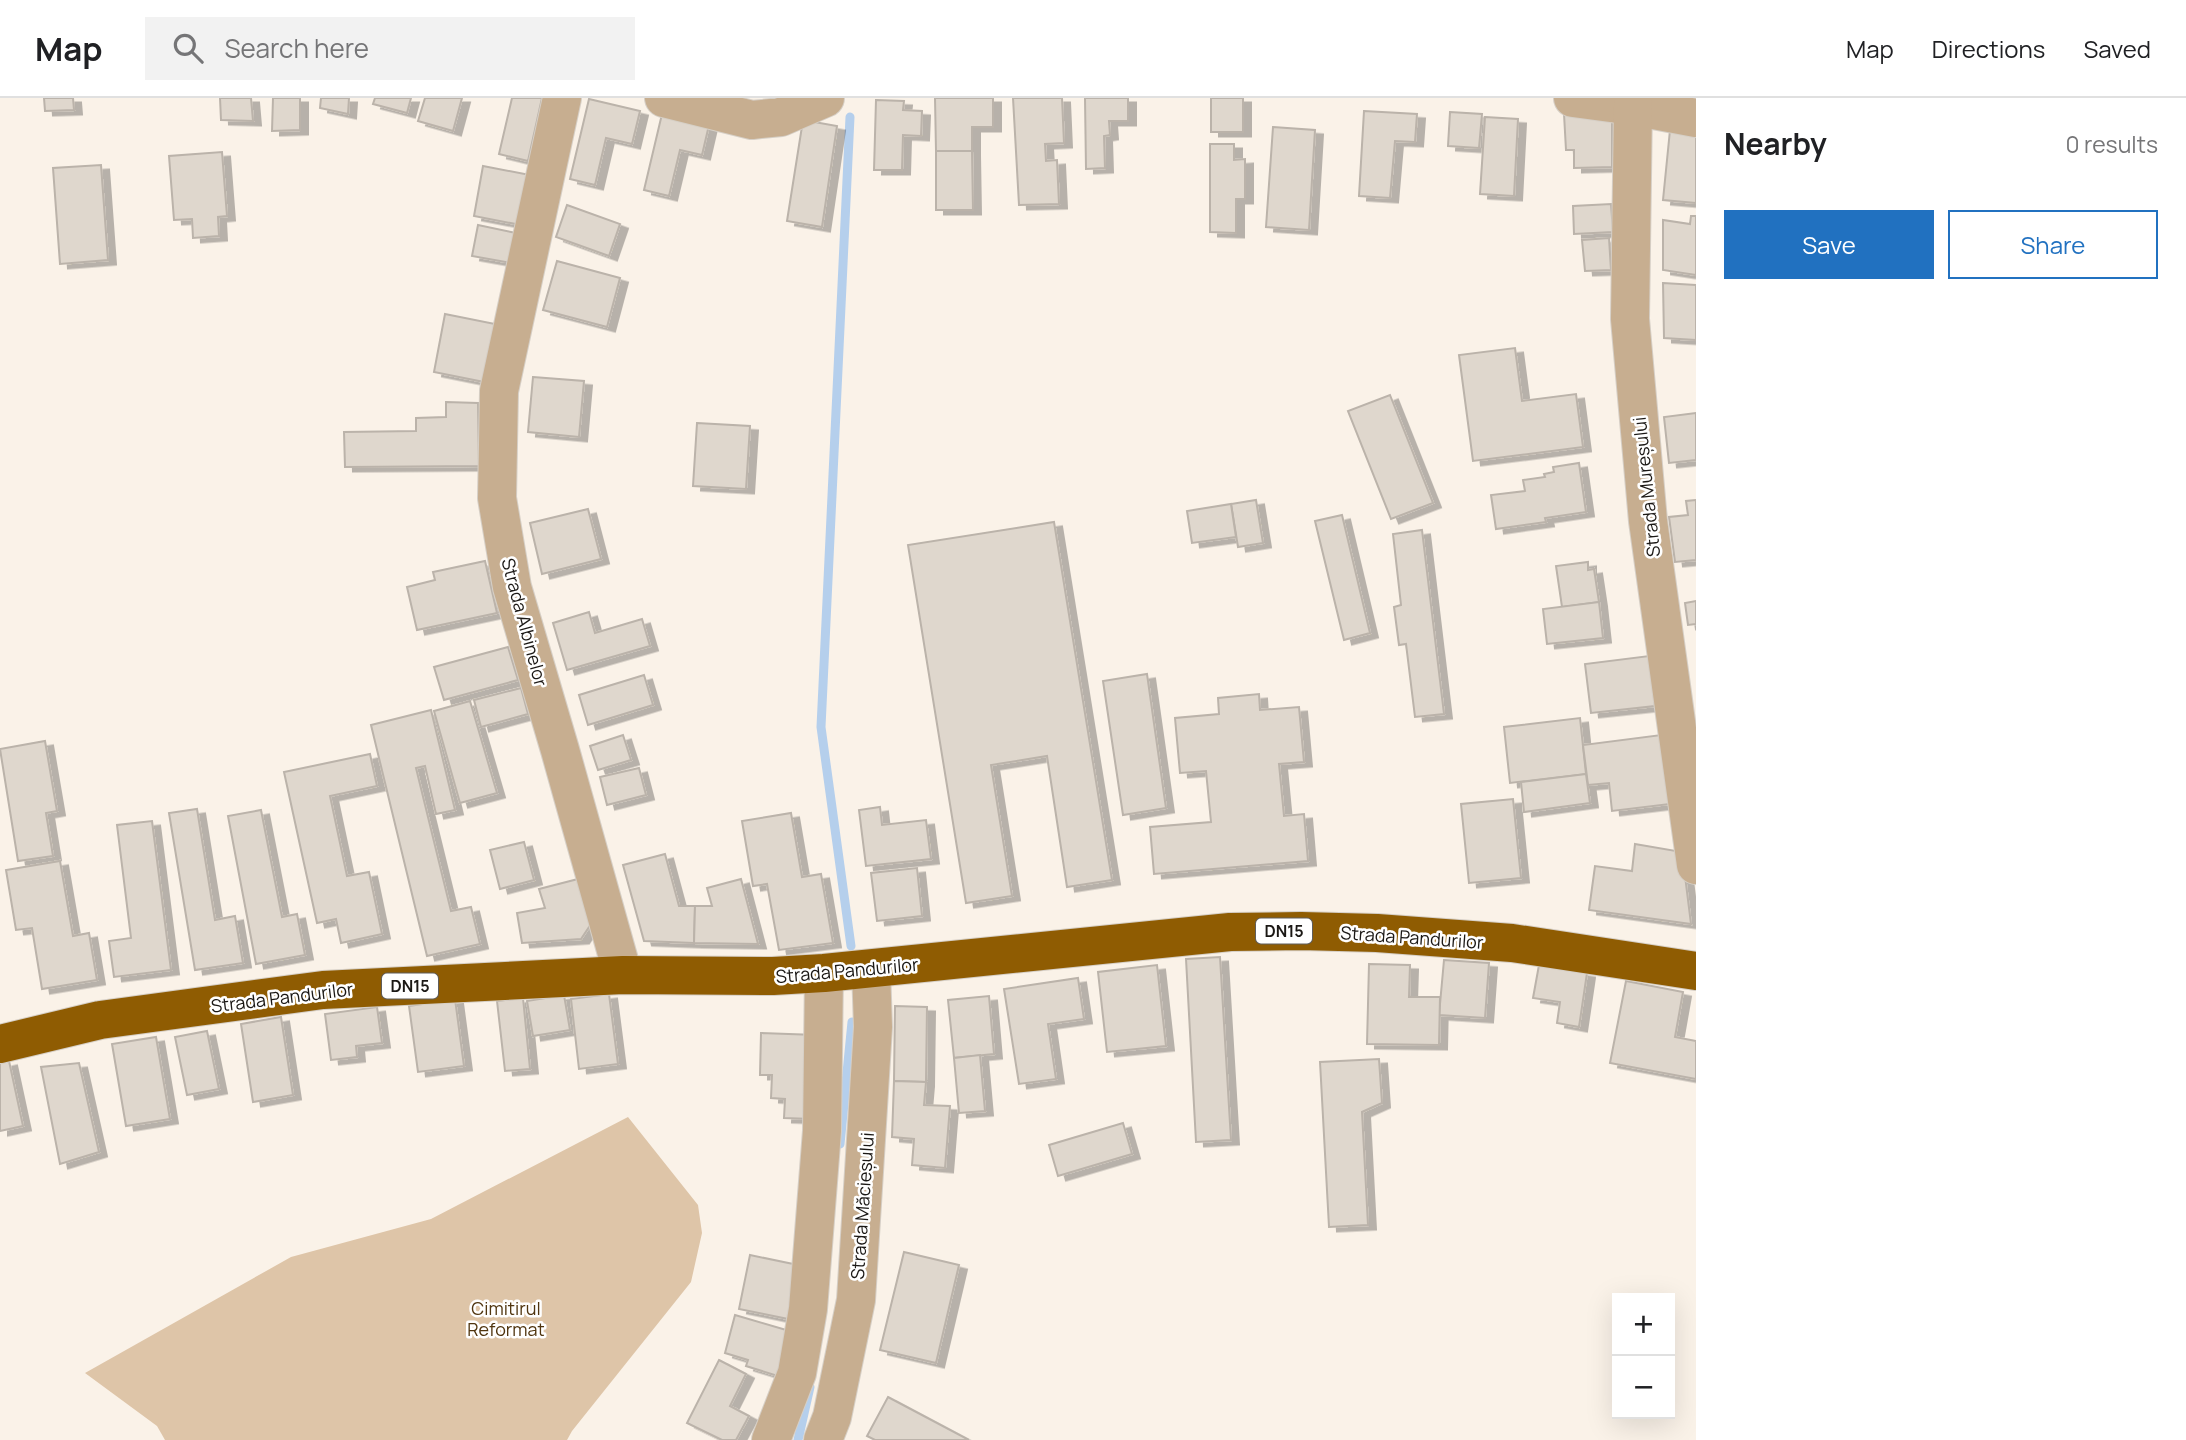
<!DOCTYPE html>
<meta charset="utf-8">
<style>
:root{--surface:#fff;--page:#f2f2f2;--text:#202124;--muted:#757577;--line:#e0e0e0;--accent:#2171c0}
body{margin:0;font-family:Manrope,sans-serif;background:var(--page);color:var(--text)}
.controls{position:absolute;right:21px;bottom:21px;display:grid;overflow:hidden;border-radius:0px;box-shadow:0 7px 28px #0002}
.controls button{width:63px;height:63px;display:grid;place-items:center;padding:0;border:0;border-bottom:2px solid var(--line);background:var(--surface);color:var(--text);font:35px sans-serif}
.list{margin:0;padding:0;list-style:none}
h2{display:flex;justify-content:space-between;align-items:center;height:91px;margin:0;padding:0 28px;font-size:30px}
h2 small{font-size:23px;font-weight:400;color:var(--muted)}
.actions{display:flex;gap:14px;padding:21px 28px}
.actions a{flex:1;padding:16px 0;border:2px solid var(--accent);border-radius:0px;text-align:center;font-size:24px;color:var(--accent)}
.actions .main{background:var(--accent);color:#fff}
.icon{flex:none;width:38px;height:38px;fill:none;stroke:currentColor;stroke-width:2;stroke-linecap:round;stroke-linejoin:round}
.map{position:relative;flex:none;width:1696px;height:1342px;overflow:hidden}
header{display:flex;align-items:center;gap:42px;box-sizing:border-box;height:98px;padding:0 35px;background:var(--surface);border-bottom:2px solid var(--line)}
header strong{font-size:33px}
nav{display:flex;gap:38px;margin-inline-start:auto;font-size:24px}
.search{width:490px;height:63px;background:var(--page);display:flex;align-items:center;gap:18px;box-sizing:border-box;padding:0 24px;border-radius:0px;color:var(--muted);font-size:26px}
main{display:flex}
aside{flex:1;background:var(--surface)}
.map>svg:first-child{display:block}
.green{fill:#dec5a8}
.lines{fill:none;stroke-linecap:round;stroke-linejoin:round}
.stream{stroke:#b5cfec;stroke-width:9}
.building{fill:#dfd7cd;stroke:#bbb3aa;stroke-width:2;filter:url(#shadow)}
.minor-casing{stroke:#d6cfc6;stroke-width:40}
.highway-casing{stroke:#d6cfc6;stroke-width:40}
.minor{stroke:#c7ae90;stroke-width:38}
.highway{stroke:#8f5c02;stroke-width:38}
.labels{text-anchor:middle;dominant-baseline:central;stroke-width:5;stroke-linejoin:round;paint-order:stroke}
.shield{fill:#fff;stroke:#5f5d5b;stroke-width:2}
.shield-label{font-size:16px;font-weight:bold;fill:#1b1815}
.street-label{font-size:18px;fill:#1b1815;stroke:#fff}
.park-label{font-size:18px;fill:#50350f;stroke:#fff}
</style>
<header>
<strong>Map</strong>
<div class="search"><svg class="icon" aria-label="search" viewBox="0 0 24 24"><circle cx="10" cy="10" r="6"/><path d="M15 15l6 6"/></svg>Search here</div>
<nav><a>Map</a><a>Directions</a><a>Saved</a></nav>
</header>
<main>
<div class="map">
<svg width="1696" height="1342" viewBox="0 0 1696 1342">
<defs>
<filter id="shadow"><feDropShadow dx="8" dy="4.5" stdDeviation="0" flood-color="#0004"/></filter>
</defs>
<rect width="100%" height="100%" fill="#faf2e8"/>
<polygon class="green" points="628,1019 698,1107 702,1135 691,1184 572,1333 567,1342 165,1342 157,1328 85,1275 291,1159 431,1121"/>
<g class="lines">
<g class="stream">
<polyline points="850,19 821,629 851,848"/>
<polyline points="840,1046 852,924"/>
<polyline points="798,1342 810,1289"/>
</g>
</g>
<g class="building">
<polygon points="44,0 73,0 74,12 45,13"/>
<polygon points="220,0 251,0 253,23 221,22"/>
<polygon points="273,0 300,0 300,32 272,33"/>
<polygon points="321,0 349,0 348,16 320,10"/>
<polygon points="375,0 411,0 407,15 373,6"/>
<polygon points="425,0 462,0 453,33 418,23"/>
<polygon points="512,0 542,0 528,63 499,56"/>
<polygon points="935,0 993,0 993,29 972,29 972,53 936,53"/>
<polygon points="1013,0 1062,0 1064,45 1045,46 1046,63 1057,62 1059,106 1019,107"/>
<polygon points="1085,0 1128,0 1128,23 1109,23 1110,37 1104,38 1105,70 1086,71"/>
<rect x="1211" y="0" width="32" height="34"/>
<polygon points="589,1 640,13 632,46 606,40 595,87 570,81"/>
<polygon points="876,2 904,3 903,12 922,13 921,38 903,37 902,72 874,72"/>
<polygon points="1364,13 1417,16 1415,44 1395,43 1390,100 1359,98"/>
<polygon points="1450,14 1482,16 1479,50 1448,48"/>
<polygon points="662,16 709,27 702,57 680,52 669,98 644,92"/>
<polygon points="1564,16 1612,22 1612,69 1574,70 1574,52 1566,52"/>
<polygon points="1485,19 1518,21 1514,98 1480,96"/>
<polygon points="803,22 837,28 822,129 787,123"/>
<polygon points="1273,29 1315,32 1309,132 1266,129"/>
<polygon points="1670,32 1696,34 1696,105 1663,102"/>
<polygon points="1210,46 1234,46 1234,62 1245,61 1245,101 1236,101 1236,135 1210,134"/>
<polygon points="936,53 972,53 973,112 936,112"/>
<polygon points="222,54 227,118 218,119 219,138 193,140 192,121 174,122 169,58"/>
<polygon points="101,67 108,162 60,166 53,70"/>
<polygon points="483,68 530,77 521,127 474,118"/>
<polygon points="1611,106 1613,134 1574,136 1573,108"/>
<polygon points="567,107 620,126 609,158 556,139"/>
<polygon points="1691,118 1696,118 1696,177 1663,172 1663,122 1690,126"/>
<polygon points="478,127 516,135 511,165 472,158"/>
<polygon points="1609,140 1611,172 1585,173 1582,142"/>
<polygon points="557,163 620,180 607,229 543,212"/>
<polygon points="1663,185 1696,187 1696,242 1664,240"/>
<polygon points="445,216 495,226 484,284 434,274"/>
<polygon points="1515,250 1522,303 1576,296 1583,349 1473,363 1459,257"/>
<polygon points="533,279 584,283 579,339 528,334"/>
<polygon points="1390,297 1433,405 1391,421 1348,313"/>
<polygon points="446,304 478,305 479,368 345,369 344,334 416,333 416,320 446,319"/>
<polygon points="1696,315 1696,362 1669,365 1664,319"/>
<polygon points="697,325 750,328 746,391 693,388"/>
<polygon points="1579,365 1586,414 1545,420 1546,424 1496,431 1491,397 1525,393 1523,382 1545,379 1544,376 1554,374 1553,369"/>
<polygon points="1256,402 1263,445 1238,449 1231,406"/>
<polygon points="1696,402 1696,462 1675,464 1669,419 1688,417 1686,403"/>
<polygon points="1231,406 1236,439 1192,445 1187,413"/>
<polygon points="588,411 601,461 542,476 530,425"/>
<polygon points="1342,417 1370,535 1344,542 1315,423"/>
<polygon points="1054,424 1112,782 1067,789 1047,658 991,667 1012,798 966,805 908,447"/>
<polygon points="1422,432 1444,616 1415,619 1406,546 1399,547 1394,509 1401,507 1393,436"/>
<polygon points="485,463 497,515 417,532 407,489 435,482 433,474"/>
<polygon points="1588,464 1588,472 1594,471 1599,504 1562,509 1556,468"/>
<polygon points="1696,503 1696,526 1688,527 1685,505"/>
<polygon points="1599,504 1603,540 1547,546 1543,511"/>
<polygon points="589,514 595,535 642,521 650,548 567,572 553,525"/>
<polygon points="508,549 518,582 444,602 434,569"/>
<polygon points="1649,558 1655,608 1591,615 1585,566"/>
<polygon points="1147,576 1166,710 1123,717 1103,583"/>
<polygon points="644,577 653,607 588,627 579,597"/>
<polygon points="521,590 528,616 481,629 474,602"/>
<polygon points="1259,596 1260,612 1299,609 1304,664 1279,666 1284,718 1304,716 1308,763 1154,776 1150,729 1211,724 1206,673 1180,675 1175,620 1219,616 1218,600"/>
<polygon points="470,603 497,695 460,705 434,613"/>
<polygon points="431,612 455,712 436,716 425,668 416,670 451,813 471,809 480,846 427,858 371,627"/>
<polygon points="1580,620 1586,676 1510,685 1504,629"/>
<polygon points="623,637 631,662 598,672 590,648"/>
<polygon points="1661,637 1670,706 1612,713 1609,685 1588,687 1583,647"/>
<polygon points="45,643 57,713 46,715 53,758 18,763 0,651"/>
<polygon points="370,656 377,688 330,698 347,778 369,774 382,836 341,845 336,821 317,825 284,674"/>
<polygon points="639,670 646,697 607,707 600,679"/>
<polygon points="1586,676 1590,705 1524,714 1521,684"/>
<polygon points="1513,701 1521,780 1469,785 1461,706"/>
<polygon points="880,709 882,727 926,722 931,761 866,768 859,712"/>
<polygon points="197,711 215,822 235,818 243,865 195,872 169,715"/>
<polygon points="261,712 282,819 297,816 305,857 256,866 228,718"/>
<polygon points="791,715 802,779 821,776 833,845 779,852 767,786 753,788 742,723"/>
<polygon points="152,723 171,872 114,879 109,843 131,840 117,727"/>
<polygon points="524,744 534,782 500,791 490,752"/>
<polygon points="1635,746 1682,754 1691,826 1589,812 1595,768 1632,773"/>
<polygon points="665,756 679,808 695,808 694,845 644,843 623,767"/>
<polygon points="60,763 73,838 89,835 97,882 42,891 32,830 16,832 6,772"/>
<polygon points="917,770 922,818 877,823 871,775"/>
<polygon points="578,781 593,823 581,841 522,845 517,815 545,810 539,791"/>
<polygon points="741,781 758,846 694,845 695,808 712,808 707,790"/>
<polygon points="1220,859 1231,1042 1196,1044 1186,861"/>
<polygon points="1444,862 1489,865 1485,920 1439,917"/>
<polygon points="1369,866 1410,867 1409,899 1440,899 1439,947 1367,946"/>
<polygon points="1157,867 1166,948 1107,954 1098,874"/>
<polygon points="1539,867 1587,875 1579,929 1557,925 1560,904 1533,900"/>
<polygon points="1078,880 1084,921 1048,926 1056,981 1019,986 1004,891"/>
<polygon points="1626,883 1683,894 1675,939 1696,943 1696,981 1610,965"/>
<polygon points="609,896 618,966 579,971 571,901"/>
<polygon points="564,897 570,932 533,938 527,903"/>
<polygon points="989,898 994,956 954,960 948,902"/>
<polygon points="523,900 530,971 505,973 497,903"/>
<polygon points="455,901 464,968 418,974 409,908"/>
<polygon points="895,908 927,909 926,984 894,983"/>
<polygon points="377,909 382,945 356,948 357,959 331,962 325,916"/>
<polygon points="281,919 293,997 253,1004 241,926"/>
<polygon points="207,933 219,991 187,997 175,939"/>
<polygon points="761,935 816,937 812,1021 784,1020 785,1001 771,1000 772,977 760,977"/>
<polygon points="156,939 170,1021 126,1028 112,946"/>
<polygon points="980,957 985,1013 959,1015 954,960"/>
<polygon points="1379,961 1382,1005 1362,1014 1368,1127 1329,1129 1320,964"/>
<polygon points="9,963 23,1028 0,1033 0,965"/>
<polygon points="79,965 99,1054 60,1066 41,969"/>
<polygon points="894,983 926,984 924,1007 950,1008 945,1070 912,1067 914,1041 892,1039"/>
<polygon points="1123,1025 1132,1056 1058,1078 1049,1047"/>
<polygon points="904,1154 959,1167 936,1265 880,1252"/>
<polygon points="750,1157 803,1168 793,1222 739,1211"/>
<polygon points="735,1217 793,1234 781,1279 746,1268 748,1262 725,1255"/>
<polygon points="719,1262 746,1276 730,1308 749,1318 736,1342 722,1342 687,1325"/>
<polygon points="888,1299 969,1342 875,1342 867,1338"/>
</g>
<g class="lines">
<defs>
<g id="minor">
<polyline points="562,0 499,293 497,400 512,489 560,652 623,877"/>
<polyline points="664,0 752,22 781,19 825,0"/>
<polyline points="1573,0 1633,8 1696,20"/>
<polyline points="1633,8 1630,221 1648,423 1696,767"/>
<polyline points="771,1342 797,1275 808,1211 822,1033 824,875"/>
<polyline points="823,1342 832,1319 856,1202 873,929 871,871"/>
</g>
<polyline id="highway" points="0,946 100,922 323,892 623,877 773,878 824,875 1230,834 1301,833 1377,835 1512,845 1696,873"/>
</defs>
<use href="#minor" class="minor-casing"/>
<use href="#highway" class="highway-casing"/>
<use href="#minor" class="minor"/>
<use href="#highway" class="highway"/>
</g>
<g class="labels">
<g class="shield">
<rect x="1256" y="820.5" width="56" height="25" rx="5"/>
<rect x="382" y="875.5" width="56" height="25" rx="5"/>
</g>
<g class="shield-label">
<text x="1284" y="833">DN15</text>
<text x="410" y="888">DN15</text>
</g>
<g class="street-label">
<text transform="translate(1646 389) rotate(-96)">Strada Mureșului</text>
<text transform="translate(525 524) rotate(75)">Strada Albinelor</text>
<text transform="translate(1412 839) rotate(4)">Strada Pandurilor</text>
<text transform="translate(847 872) rotate(-5)">Strada Pandurilor</text>
<text transform="translate(282 899) rotate(-7)">Strada Pandurilor</text>
<text transform="translate(862 1108) rotate(-86)">Strada Măcieșului</text>
</g>
<g class="park-label">
<text x="506" y="1210">Cimitirul<tspan x="506" dy="21">Reformat</tspan></text>
</g>
</g>
</svg>
<div class="controls">
<button>+</button>
<button>−</button>
</div>
</div>
<aside>
<h2>Nearby<small>0 results</small></h2>
<ul class="list">
</ul>
<div class="actions"><a class="main">Save</a><a>Share</a></div>
</aside>
</main>
